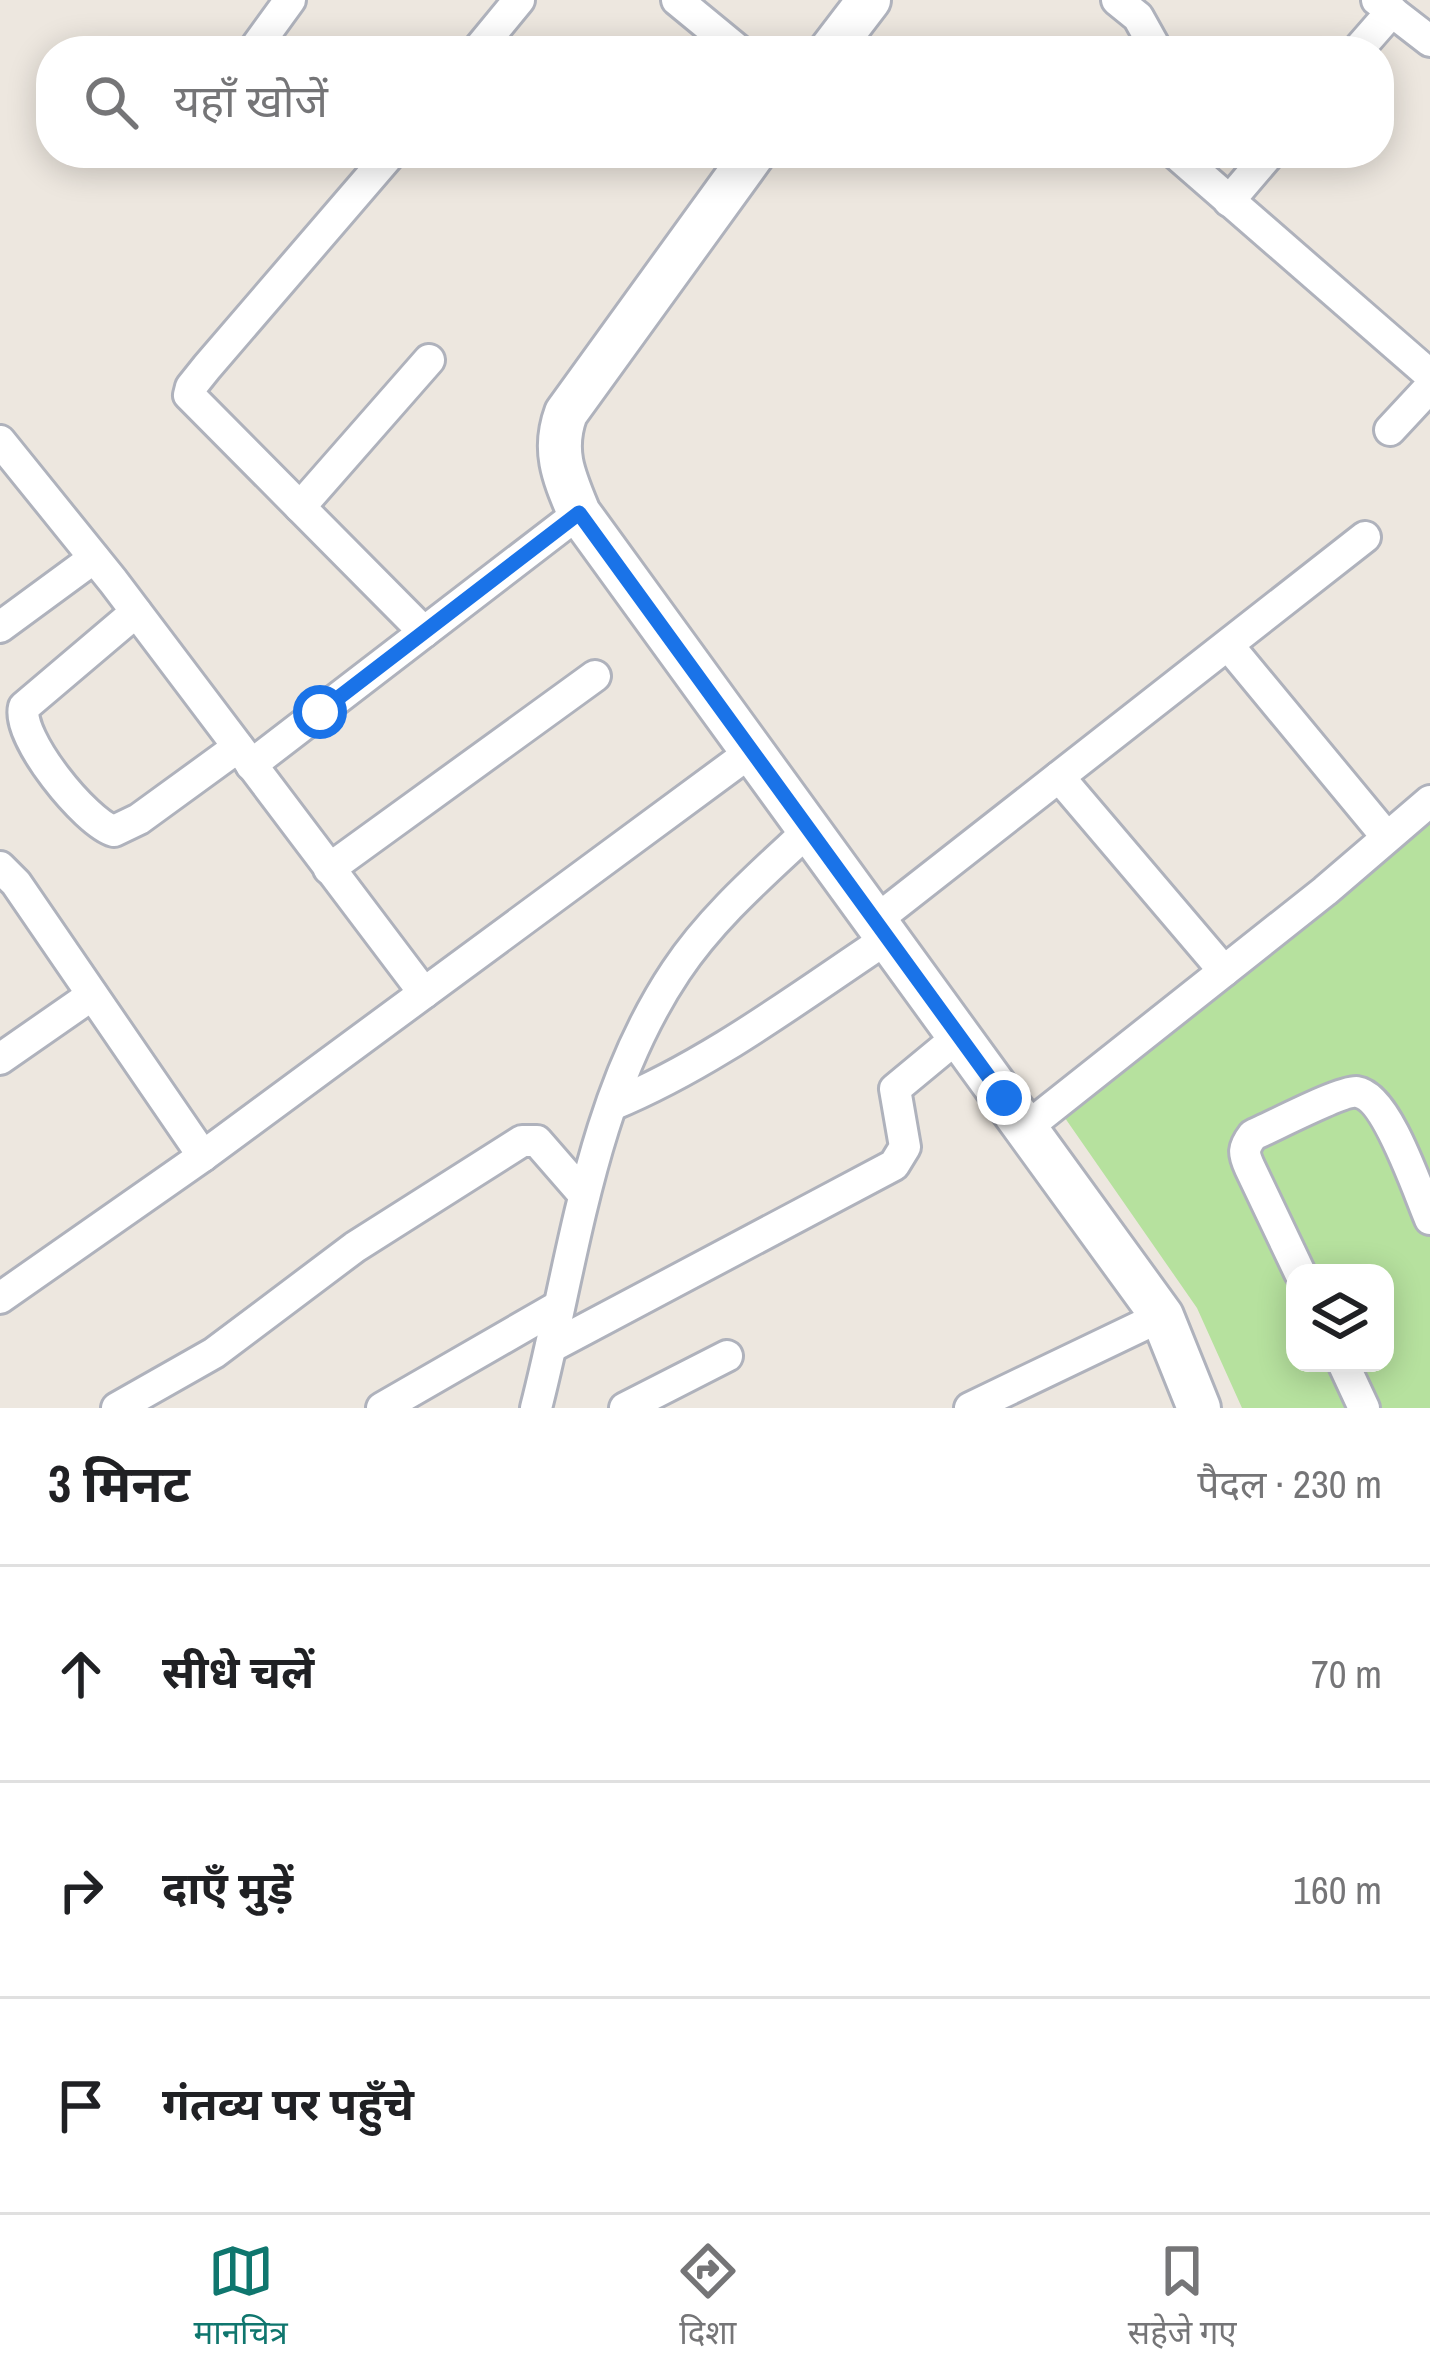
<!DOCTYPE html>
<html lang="hi">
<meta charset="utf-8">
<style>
:root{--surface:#fff;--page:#f6f6f6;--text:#202124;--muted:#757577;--line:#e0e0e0;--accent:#0f766e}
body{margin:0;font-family:"Archivo Narrow","Noto Sans Devanagari",sans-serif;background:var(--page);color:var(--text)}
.controls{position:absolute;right:36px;bottom:36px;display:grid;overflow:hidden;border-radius:24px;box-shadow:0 6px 30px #0003}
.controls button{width:108px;height:108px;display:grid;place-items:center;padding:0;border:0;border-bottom:3px solid var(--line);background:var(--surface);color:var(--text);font:60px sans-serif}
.stop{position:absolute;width:36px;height:36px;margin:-27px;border:9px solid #1a73e8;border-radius:50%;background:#fff}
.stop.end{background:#1a73e8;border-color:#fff;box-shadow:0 3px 12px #0008}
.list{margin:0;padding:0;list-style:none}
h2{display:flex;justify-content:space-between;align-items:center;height:156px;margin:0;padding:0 48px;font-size:51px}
h2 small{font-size:39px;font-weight:400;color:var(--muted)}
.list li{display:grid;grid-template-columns:78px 1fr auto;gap:36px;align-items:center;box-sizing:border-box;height:216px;padding:0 48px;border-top:3px solid var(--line)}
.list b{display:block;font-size:45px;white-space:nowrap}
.list em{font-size:39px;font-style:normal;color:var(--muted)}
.icon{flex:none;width:66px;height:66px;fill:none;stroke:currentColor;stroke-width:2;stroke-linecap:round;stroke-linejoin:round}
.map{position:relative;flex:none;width:1430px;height:1408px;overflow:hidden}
.search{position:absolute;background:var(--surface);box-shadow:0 6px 30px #0003;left:36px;right:36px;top:36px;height:132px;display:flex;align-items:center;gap:30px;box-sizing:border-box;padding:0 42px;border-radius:48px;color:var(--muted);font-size:45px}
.sheet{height:804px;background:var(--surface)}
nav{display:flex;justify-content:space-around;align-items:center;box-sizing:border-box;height:168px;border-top:3px solid var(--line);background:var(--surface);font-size:33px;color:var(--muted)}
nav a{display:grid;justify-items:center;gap:6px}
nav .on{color:var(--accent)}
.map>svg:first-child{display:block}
.green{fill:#b6e19e;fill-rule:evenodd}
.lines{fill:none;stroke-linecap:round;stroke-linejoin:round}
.street-casing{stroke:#afb2bc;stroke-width:36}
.secondary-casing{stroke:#afb2bc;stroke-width:48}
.street{stroke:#fff;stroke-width:30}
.secondary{stroke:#fff;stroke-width:42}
.route{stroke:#1a73e8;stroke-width:15}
</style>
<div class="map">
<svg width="1430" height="1408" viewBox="0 0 1430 1408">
<rect width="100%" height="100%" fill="#ede7df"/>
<path class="green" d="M1430 815V1408H1242L1197 1308 1065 1118ZM1295 1273H1385V1363H1295Z"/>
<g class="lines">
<defs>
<g id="street">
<polyline points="677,0 739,51"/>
<polyline points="1117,0 1138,17 1157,51"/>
<polyline points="1377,0 1430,41"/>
<polyline points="253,51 290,0"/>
<polyline points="477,51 519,0"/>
<polyline points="1357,51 1392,11"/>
<polyline points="391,153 207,367 191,387 189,395 424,632"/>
<polyline points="1175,153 1430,375"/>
<polyline points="1229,201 1270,153"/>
<polyline points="1390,430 1430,387"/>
<polyline points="0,441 113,581 424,993"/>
<polyline points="300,507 429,360"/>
<path d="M136 612 24 707C16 737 86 823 114 831L139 819 238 747"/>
<polyline points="0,627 94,558"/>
<polyline points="1228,645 1386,836"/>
<polyline points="251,765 579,513"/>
<polyline points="1059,777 1224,971"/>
<polyline points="0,867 16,883 203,1156"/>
<polyline points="329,869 595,676"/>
<polyline points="875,921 1365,537"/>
<polyline points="0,1059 92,995"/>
<path d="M612 1105C711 1064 799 997 888 938"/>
<polyline points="1026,1128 1325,891 1430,801"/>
<path d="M1300 1273 1250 1168C1243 1153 1243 1148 1253 1135 1272 1127 1342 1090 1357 1092 1387 1096 1418 1191 1430 1219"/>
<polyline points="0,1298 203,1156 752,751"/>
<polyline points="551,1347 894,1165 905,1147 895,1089 959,1036"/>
<polyline points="1343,1363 1364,1408"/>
<polyline points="117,1408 214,1353 355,1247 522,1141 537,1141 584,1195"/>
<polyline points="382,1408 559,1306"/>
<path d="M536 1408C574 1261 589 1101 676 971 712 917 762 874 809 830"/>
<polyline points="625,1408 727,1356"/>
<polyline points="970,1408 1162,1316"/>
</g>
<g id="secondary">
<polyline points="830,51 869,0"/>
<path d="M754 153 566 413C552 451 564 477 579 513L1162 1316 1199 1408"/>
</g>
</defs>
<use href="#street" class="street-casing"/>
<use href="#secondary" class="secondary-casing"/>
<use href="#street" class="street"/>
<use href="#secondary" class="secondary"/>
</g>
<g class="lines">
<polyline class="route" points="320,712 579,513 1004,1098"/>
</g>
</svg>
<div class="controls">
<button><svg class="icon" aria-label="layers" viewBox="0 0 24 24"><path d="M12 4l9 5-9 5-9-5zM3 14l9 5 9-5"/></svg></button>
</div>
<div class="stop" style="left:320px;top:712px"></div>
<div class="stop end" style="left:1004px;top:1098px"></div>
<div class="search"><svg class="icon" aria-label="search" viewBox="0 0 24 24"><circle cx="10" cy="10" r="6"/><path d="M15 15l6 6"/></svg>यहाँ खोजें</div>
</div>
<section class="sheet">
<h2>3 मिनट<small>पैदल · 230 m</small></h2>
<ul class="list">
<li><svg class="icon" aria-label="ahead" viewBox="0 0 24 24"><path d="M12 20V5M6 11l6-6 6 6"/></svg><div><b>सीधे चलें</b></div><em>70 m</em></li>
<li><svg class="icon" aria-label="right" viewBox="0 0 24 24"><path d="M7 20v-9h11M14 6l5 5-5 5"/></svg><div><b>दाएँ मुड़ें</b></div><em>160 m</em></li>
<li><svg class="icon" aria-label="arrive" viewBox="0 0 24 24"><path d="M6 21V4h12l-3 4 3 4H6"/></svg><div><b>गंतव्य पर पहुँचे</b></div></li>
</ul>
</section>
<nav>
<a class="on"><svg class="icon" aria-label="map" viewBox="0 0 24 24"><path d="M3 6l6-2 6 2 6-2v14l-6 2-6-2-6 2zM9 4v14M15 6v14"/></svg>मानचित्र</a>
<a><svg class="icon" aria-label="directions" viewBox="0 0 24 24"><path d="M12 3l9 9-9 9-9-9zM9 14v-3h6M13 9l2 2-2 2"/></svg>दिशा</a>
<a><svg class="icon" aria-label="saved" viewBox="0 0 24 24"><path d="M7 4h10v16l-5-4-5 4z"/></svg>सहेजे गए</a>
</nav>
